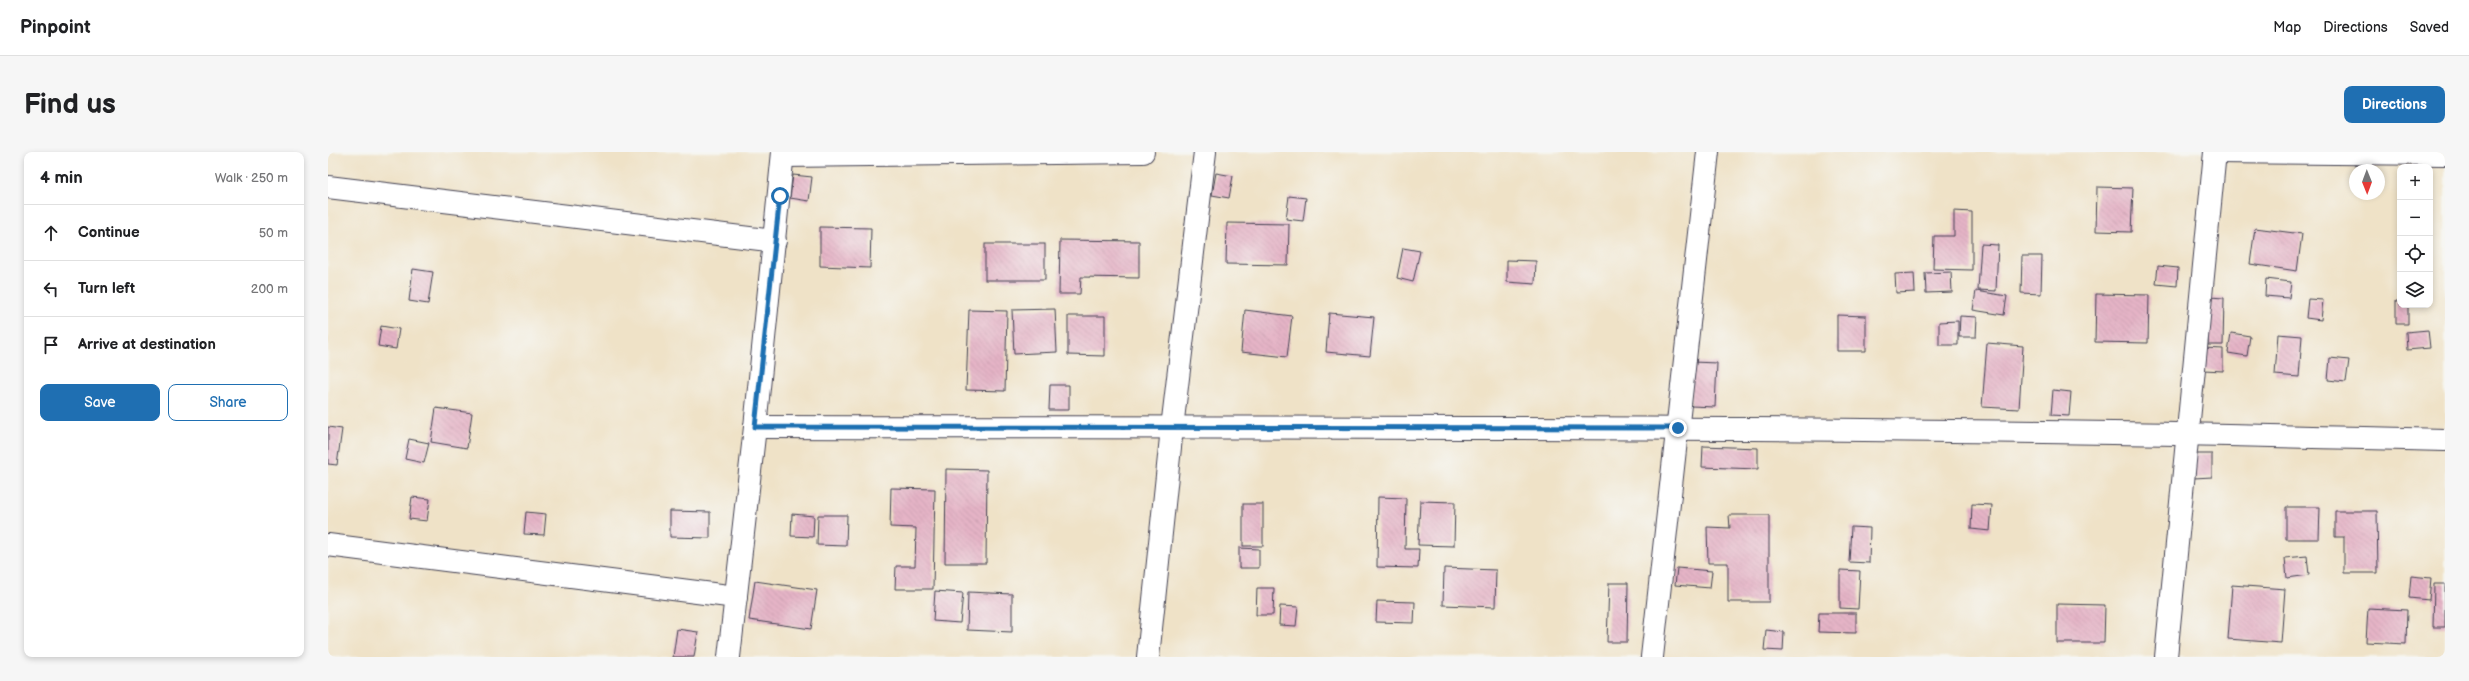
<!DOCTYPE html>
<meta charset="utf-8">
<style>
:root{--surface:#fff;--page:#f6f6f6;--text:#202124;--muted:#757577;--line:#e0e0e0;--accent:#1f6fb2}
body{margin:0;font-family:"Balsamiq Sans",sans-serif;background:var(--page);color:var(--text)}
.controls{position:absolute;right:12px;top:12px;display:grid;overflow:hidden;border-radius:8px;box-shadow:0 2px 6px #0003}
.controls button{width:36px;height:36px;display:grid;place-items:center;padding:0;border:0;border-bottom:1px solid var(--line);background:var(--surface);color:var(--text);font:20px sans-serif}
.compass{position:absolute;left:2021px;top:12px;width:36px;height:36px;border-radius:50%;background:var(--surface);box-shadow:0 2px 6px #0003;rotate:179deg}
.stop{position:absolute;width:12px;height:12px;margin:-9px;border:3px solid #1f6fb2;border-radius:50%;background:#fff}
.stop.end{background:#1f6fb2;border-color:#fff;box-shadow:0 1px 4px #0008}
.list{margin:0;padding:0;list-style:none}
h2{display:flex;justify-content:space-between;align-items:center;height:52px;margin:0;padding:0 16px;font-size:17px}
h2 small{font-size:13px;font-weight:400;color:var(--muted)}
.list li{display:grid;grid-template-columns:26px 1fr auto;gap:12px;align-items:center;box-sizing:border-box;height:56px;padding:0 16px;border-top:1px solid var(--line)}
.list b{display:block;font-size:15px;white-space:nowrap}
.list em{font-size:13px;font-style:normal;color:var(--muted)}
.actions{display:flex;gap:8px;padding:12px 16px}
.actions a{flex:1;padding:9px 0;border:1px solid var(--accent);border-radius:8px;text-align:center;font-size:14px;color:var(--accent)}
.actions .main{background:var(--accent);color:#fff}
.icon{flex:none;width:22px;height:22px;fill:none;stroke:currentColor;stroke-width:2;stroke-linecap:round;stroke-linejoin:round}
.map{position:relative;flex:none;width:2117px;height:505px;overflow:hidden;border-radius:8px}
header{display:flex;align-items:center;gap:24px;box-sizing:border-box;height:56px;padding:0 20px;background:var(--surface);border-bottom:1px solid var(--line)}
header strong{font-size:19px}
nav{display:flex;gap:22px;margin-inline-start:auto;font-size:14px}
.intro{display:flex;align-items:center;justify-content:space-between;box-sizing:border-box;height:96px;padding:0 24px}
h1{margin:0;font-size:28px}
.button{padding:10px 18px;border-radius:8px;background:var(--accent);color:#fff;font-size:14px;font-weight:700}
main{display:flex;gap:24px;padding:0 24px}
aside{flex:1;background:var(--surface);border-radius:8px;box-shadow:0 2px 6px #0003}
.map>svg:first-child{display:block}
.building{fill:url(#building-back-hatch)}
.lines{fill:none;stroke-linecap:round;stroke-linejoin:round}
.street-casing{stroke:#413f50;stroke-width:24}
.street{stroke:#fff;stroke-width:22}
.route{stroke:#1f6fb2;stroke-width:5}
</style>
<header>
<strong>Pinpoint</strong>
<nav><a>Map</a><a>Directions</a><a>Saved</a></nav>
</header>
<div class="intro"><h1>Find us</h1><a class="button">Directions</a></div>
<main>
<aside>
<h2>4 min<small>Walk · 250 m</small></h2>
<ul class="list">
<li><svg class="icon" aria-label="ahead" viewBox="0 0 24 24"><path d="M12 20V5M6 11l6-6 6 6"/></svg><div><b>Continue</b></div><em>50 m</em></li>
<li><svg class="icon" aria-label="left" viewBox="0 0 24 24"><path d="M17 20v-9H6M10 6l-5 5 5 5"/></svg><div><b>Turn left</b></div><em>200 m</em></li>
<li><svg class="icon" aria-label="arrive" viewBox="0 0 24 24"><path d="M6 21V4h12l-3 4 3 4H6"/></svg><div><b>Arrive at destination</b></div></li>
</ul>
<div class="actions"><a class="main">Save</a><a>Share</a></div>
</aside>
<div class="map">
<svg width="2117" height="505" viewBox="0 0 2117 505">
<defs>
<pattern id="building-back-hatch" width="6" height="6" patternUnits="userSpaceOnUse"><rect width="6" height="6" fill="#e5b4c6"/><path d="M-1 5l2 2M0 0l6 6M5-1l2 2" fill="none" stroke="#c49aab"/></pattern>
</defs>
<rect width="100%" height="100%" fill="#f6f6f2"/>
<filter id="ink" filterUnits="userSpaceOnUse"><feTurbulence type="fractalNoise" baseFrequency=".025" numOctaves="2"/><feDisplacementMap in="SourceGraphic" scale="8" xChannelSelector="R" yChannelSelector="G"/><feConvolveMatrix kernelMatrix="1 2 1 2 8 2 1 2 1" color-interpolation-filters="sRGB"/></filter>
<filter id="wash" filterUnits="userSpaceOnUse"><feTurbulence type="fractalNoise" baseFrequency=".012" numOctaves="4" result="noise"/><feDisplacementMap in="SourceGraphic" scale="16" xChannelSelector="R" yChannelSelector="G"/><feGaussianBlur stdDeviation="0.9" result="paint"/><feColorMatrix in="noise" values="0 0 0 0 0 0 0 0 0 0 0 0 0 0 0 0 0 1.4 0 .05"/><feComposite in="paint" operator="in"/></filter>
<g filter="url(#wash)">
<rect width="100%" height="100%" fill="#efe2c7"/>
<g id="blocks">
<g class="building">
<polygon points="888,21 905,24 901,46 884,43"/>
<polygon points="465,23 484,25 481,49 462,46"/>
<polygon points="1769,35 1805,36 1803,80 1768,79"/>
<polygon points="961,44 978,46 975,69 958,67"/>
<polygon points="1626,59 1644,60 1644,118 1605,117 1606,84 1626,84"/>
<polygon points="899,71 961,72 960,113 898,112"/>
<polygon points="492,75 543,76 542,116 492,114"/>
<polygon points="1927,76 1974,82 1969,119 1922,112"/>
<polygon points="732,88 811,89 811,126 753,125 752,142 731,142"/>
<rect x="657" y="92" width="60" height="36"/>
<polygon points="1653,92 1670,93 1668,139 1650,138"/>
<polygon points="1075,96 1092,99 1085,130 1069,126"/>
<polygon points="1694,104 1714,104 1713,142 1693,141"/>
<polygon points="1179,108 1208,109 1207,132 1179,130"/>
<polygon points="1830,114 1850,116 1849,134 1828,132"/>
<polygon points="85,117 105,120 100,152 81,149"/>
<polygon points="1623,120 1624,140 1598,141 1597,121"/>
<polygon points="1586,121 1587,140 1568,141 1567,122"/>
<polygon points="1938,127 1963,130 1961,146 1937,144"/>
<polygon points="1648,139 1679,144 1676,163 1645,158"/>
<polygon points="1768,142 1821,143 1820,191 1767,190"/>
<polygon points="1881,145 1896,146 1895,193 1880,193"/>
<polygon points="1980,147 1995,148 1993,168 1978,166"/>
<polygon points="2068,149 2072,149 2072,153 2080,153 2080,172 2068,172"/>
<polygon points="727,157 729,200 686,202 684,158"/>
<polygon points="641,158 679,159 677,239 638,238"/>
<polygon points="917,158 964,164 959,205 913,200"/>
<polygon points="1001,161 1046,165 1042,204 998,200"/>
<polygon points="1509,163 1538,164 1538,199 1509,199"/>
<polygon points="740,164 777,164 777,204 740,203"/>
<polygon points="1632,164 1649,165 1648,185 1631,185"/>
<polygon points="1630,169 1630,193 1611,193 1611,170"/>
<polygon points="53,174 71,177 68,197 50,194"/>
<polygon points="2100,178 2102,196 2079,198 2078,180"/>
<polygon points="1903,181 1922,184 1919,204 1900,201"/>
<polygon points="1950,182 1974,184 1971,225 1947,223"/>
<polygon points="1659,191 1695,194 1691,257 1654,255"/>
<polygon points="1876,196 1895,197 1895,219 1876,218"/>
<polygon points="2002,206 2021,208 2018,230 2000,228"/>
<polygon points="1364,210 1389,211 1387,255 1363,254"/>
<polygon points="722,233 741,233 741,258 721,258"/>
<polygon points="1725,238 1743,240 1741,264 1723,263"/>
<polygon points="108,256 144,261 139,296 103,290"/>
<polygon points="0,275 14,277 9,313 0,312"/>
<polygon points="81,287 101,291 96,311 77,307"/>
<polygon points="1375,294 1430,296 1430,317 1374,315"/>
<polygon points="1865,302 1884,302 1884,325 1866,326"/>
<polygon points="618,317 659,318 658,411 617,411"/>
<polygon points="563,336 607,337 605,437 567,437 568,414 587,414 588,376 562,375"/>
<polygon points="84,345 102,347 99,369 81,367"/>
<polygon points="1050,345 1078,346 1077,397 1091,397 1090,416 1049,415"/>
<polygon points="1092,349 1127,350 1126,394 1090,393"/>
<rect x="915" y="352" width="20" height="42"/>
<polygon points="1644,352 1664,353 1662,379 1643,377"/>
<polygon points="1958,355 1992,355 1991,387 1958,387"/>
<polygon points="342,359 382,360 382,386 342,385"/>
<polygon points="2007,359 2049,359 2050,421 2016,421 2016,385 2007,385"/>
<polygon points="198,360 218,362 216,383 196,382"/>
<polygon points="464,362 486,364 485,385 463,384"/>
<polygon points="490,363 519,363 518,394 489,393"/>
<polygon points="1401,363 1441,363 1441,450 1400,450 1400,411 1380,411 1379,375 1402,376"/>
<polygon points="1523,375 1542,376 1541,411 1521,410"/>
<polygon points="911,396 931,397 931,416 911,416"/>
<polygon points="1979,404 1981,423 1959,426 1957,406"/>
<polygon points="1116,416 1168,418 1167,455 1115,453"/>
<polygon points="1349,416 1384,419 1382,436 1347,433"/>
<polygon points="1512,418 1532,419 1530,457 1512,456"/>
<polygon points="2083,424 2103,426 2101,448 2081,446"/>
<polygon points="427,429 489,438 483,477 421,468"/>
<polygon points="1281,431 1300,431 1299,490 1279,490"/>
<polygon points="2106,432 2117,432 2117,475 2105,475"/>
<polygon points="1904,433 1957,437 1953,491 1900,487"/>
<polygon points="929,436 946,436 945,463 928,463"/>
<polygon points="607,439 635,441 632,471 605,469"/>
<polygon points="640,440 684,442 684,480 639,478"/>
<polygon points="1049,449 1087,450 1086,471 1048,470"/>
<polygon points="1729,452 1777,453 1776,491 1729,491"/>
<polygon points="952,454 970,455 968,474 951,473"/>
<polygon points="2040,456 2079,458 2078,492 2038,490"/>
<polygon points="1491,461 1528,461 1528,481 1490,480"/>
<polygon points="349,477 370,480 366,505 345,505"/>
<polygon points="1438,478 1456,480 1455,499 1436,498"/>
</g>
</g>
</g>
<g filter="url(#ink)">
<use href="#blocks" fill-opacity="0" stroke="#413f50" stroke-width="1"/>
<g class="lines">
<defs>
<g id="street">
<polyline points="1888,0 2117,2"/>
<polyline points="455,4 815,0"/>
<polyline points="0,35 447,89"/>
<path d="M427 275C991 276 1554 273 2117 288"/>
<polyline points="0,393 408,445"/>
<polyline points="401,505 427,275 455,0"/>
<polyline points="820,505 844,276 877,0"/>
<polyline points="1324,505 1380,0"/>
<polyline points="1838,505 1887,0"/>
</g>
</defs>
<use href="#street" class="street-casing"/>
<use href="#street" class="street"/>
</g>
</g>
<g class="lines" filter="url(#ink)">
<polyline class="route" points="452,44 427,275 1350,276"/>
</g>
</svg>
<div class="controls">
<button>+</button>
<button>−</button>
<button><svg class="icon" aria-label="locate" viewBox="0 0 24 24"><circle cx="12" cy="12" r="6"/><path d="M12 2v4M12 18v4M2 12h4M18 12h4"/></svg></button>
<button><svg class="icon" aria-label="layers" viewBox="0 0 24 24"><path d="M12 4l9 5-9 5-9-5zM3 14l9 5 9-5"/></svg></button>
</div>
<svg class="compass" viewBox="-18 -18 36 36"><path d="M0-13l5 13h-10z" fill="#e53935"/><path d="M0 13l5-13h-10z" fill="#757577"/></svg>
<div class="stop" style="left:452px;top:44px"></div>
<div class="stop end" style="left:1350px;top:276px"></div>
</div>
</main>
